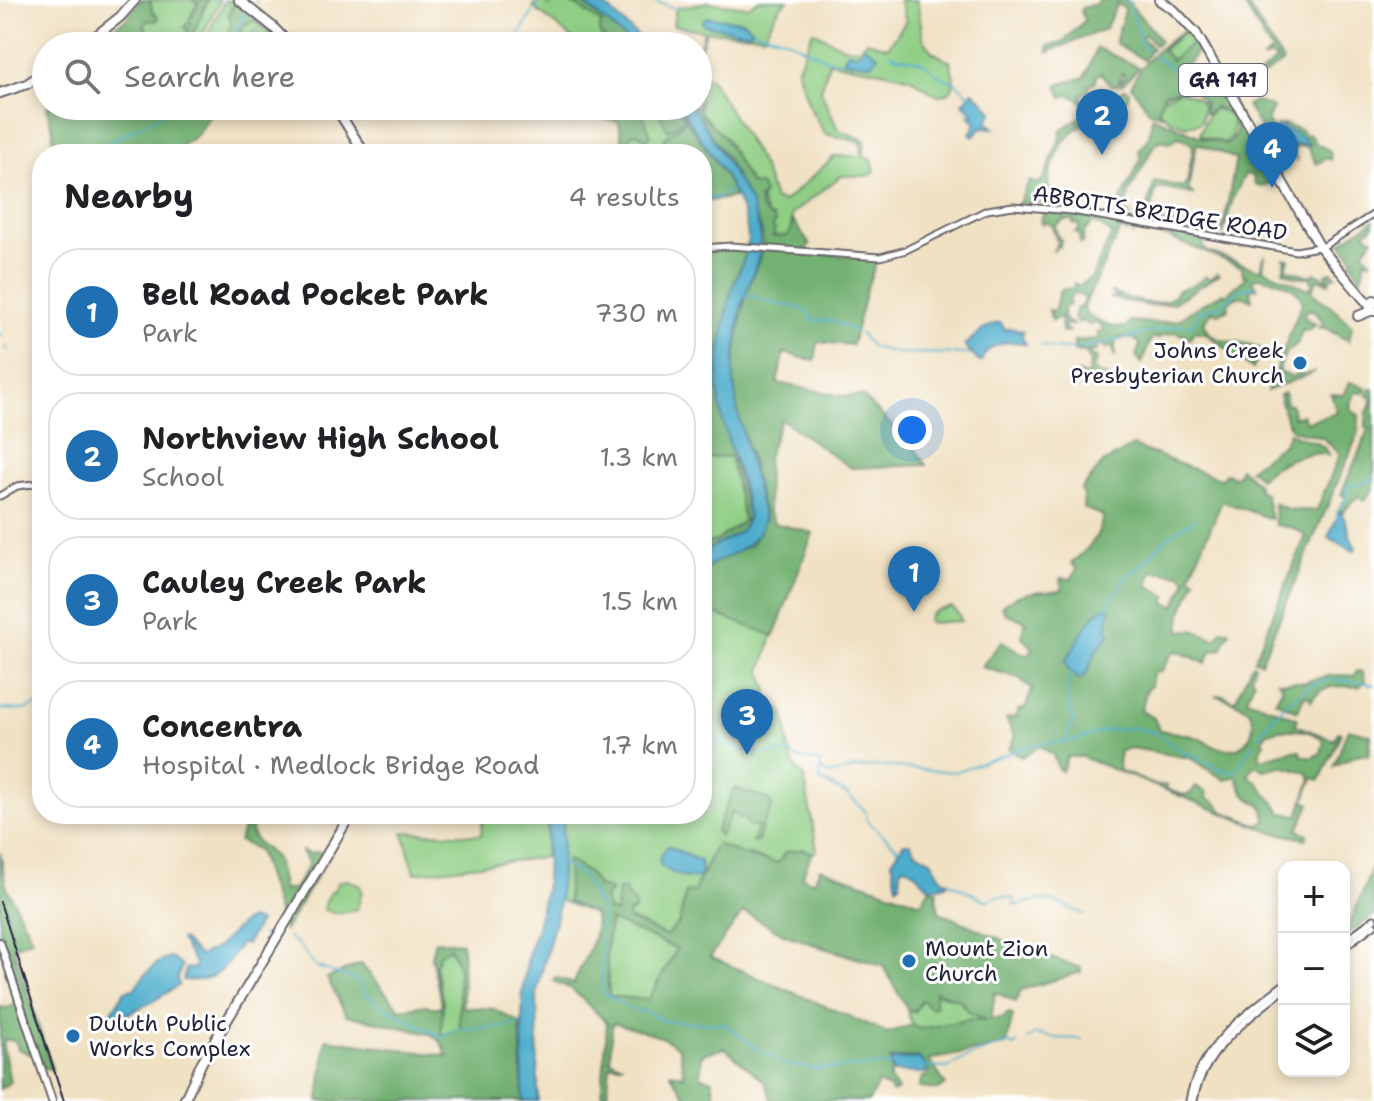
<!DOCTYPE html>
<meta charset="utf-8">
<style>
:root{--surface:#fff;--page:#f6f6f6;--text:#202124;--muted:#757577;--line:#e0e0e0;--accent:#1f6fb2}
body{margin:0;font-family:"Shantell Sans",sans-serif;background:var(--page);color:var(--text)}
.controls{position:absolute;right:24px;bottom:24px;display:grid;overflow:hidden;border-radius:16px;box-shadow:0 4px 12px #0003}
.controls button{width:72px;height:72px;display:grid;place-items:center;padding:0;border:0;border-bottom:2px solid var(--line);background:var(--surface);color:var(--text);font:40px sans-serif}
.you{position:absolute;left:912px;top:430px;width:28px;height:28px;margin:-20px;border:6px solid #fff;border-radius:50%;background:#1a73e8;box-shadow:0 0 0 12px #1a73e833}
.badge{display:grid;place-items:center;width:52px;height:52px;border-radius:50%;background:var(--accent);color:#fff;font-size:26px;font-weight:700}
.pin{position:absolute;translate:-50% -66px;filter:drop-shadow(0 2px 4px #0008)}
.pin::after{content:'';position:absolute;top:42px;width:28px;height:24px;background:inherit;clip-path:polygon(0 0,100% 0,50% 100%)}
.list{margin:0;padding:0;list-style:none}
h2{display:flex;justify-content:space-between;align-items:center;height:104px;margin:0;padding:0 32px;font-size:34px}
h2 small{font-size:26px;font-weight:400;color:var(--muted)}
.list li{display:grid;grid-template-columns:52px 1fr auto;gap:24px;align-items:center;box-sizing:border-box;height:128px;margin:0 16px 16px;padding:0 16px;border:2px solid var(--line);border-radius:32px}
.list b{display:block;font-size:30px;white-space:nowrap}
.list p{margin:0;font-size:26px;white-space:nowrap;color:var(--muted)}
.list em{font-size:26px;font-style:normal;color:var(--muted)}
.icon{flex:none;width:44px;height:44px;fill:none;stroke:currentColor;stroke-width:2;stroke-linecap:round;stroke-linejoin:round}
.map{position:relative;flex:none;width:1374px;height:1101px;overflow:hidden}
.search{position:absolute;background:var(--surface);box-shadow:0 4px 12px #0003;left:32px;top:32px;width:680px;height:88px;display:flex;align-items:center;gap:20px;box-sizing:border-box;padding:0 28px;border-radius:44px;color:var(--muted);font-size:30px}
.panel{position:absolute;background:var(--surface);box-shadow:0 4px 12px #0003;left:32px;top:144px;width:680px;height:680px;border-radius:32px}
.map>svg:first-child{display:block}
.green{fill:#8fce84;stroke:#587860;stroke-width:2}
.forest{fill:#73b172;stroke:#4a6a56;stroke-width:2;fill-rule:evenodd}
.water{fill:#4dadcc;stroke:#386884;stroke-width:2}
.lines{fill:none;stroke-linecap:round;stroke-linejoin:round}
.stream{stroke:#4dadcc;stroke-width:2}
.secondary-casing{stroke:#6a656b;stroke-width:9}
.primary-casing{stroke:#6a656b;stroke-width:10}
.highway-casing{stroke:#6a656b;stroke-width:12}
.secondary{stroke:#fff;stroke-width:5}
.primary{stroke:#fff;stroke-width:6}
.highway{stroke:#fff;stroke-width:8}
.rail{stroke:#22223b;stroke-width:2}
.poi-dot{fill:#1f6fb2;stroke:#fff;stroke-width:3}
.labels{text-anchor:middle;dominant-baseline:central;stroke-width:6;stroke-linejoin:round;paint-order:stroke}
.shield{fill:#fff;stroke:#646476;stroke-width:2}
.shield-label{font-size:20px;font-weight:bold;fill:#22223b}
.street-label{font-size:22px;fill:#22223b;stroke:#fff}
.poi-label{font-size:22px;fill:#22223b;stroke:#fff;text-anchor:start}
</style>
<div class="map">
<svg width="1374" height="1101" viewBox="0 0 1374 1101">
<rect width="100%" height="100%" fill="#fff"/>
<filter id="ink" filterUnits="userSpaceOnUse"><feTurbulence type="fractalNoise" baseFrequency=".0125" numOctaves="2"/><feDisplacementMap in="SourceGraphic" scale="16" xChannelSelector="R" yChannelSelector="G"/><feConvolveMatrix kernelMatrix="1 2 1 2 8 2 1 2 1" color-interpolation-filters="sRGB"/></filter>
<filter id="wash" filterUnits="userSpaceOnUse"><feTurbulence type="fractalNoise" baseFrequency=".006" numOctaves="4" result="noise"/><feDisplacementMap in="SourceGraphic" scale="32" xChannelSelector="R" yChannelSelector="G"/><feGaussianBlur stdDeviation="1.8" result="paint"/><feColorMatrix in="noise" values="0 0 0 0 0 0 0 0 0 0 0 0 0 0 0 0 0 1.4 0 .05"/><feComposite in="paint" operator="in"/></filter>
<g filter="url(#wash)">
<rect width="100%" height="100%" fill="#f0e1c3"/>
<g class="green">
<polygon points="150,0 192,0 198,4 192,13 192,24 187,24 189,29 185,36 173,37 178,46 145,46 147,43 142,40 148,32 144,26 148,20 157,21 157,18 152,11"/>
<polygon points="208,0 220,0 197,46 187,46"/>
<path d="M225 0 235 3C229 10 228 15 232 24L223 46H202Z"/>
<path d="M539 0H543L549 7 553 4 550 0C571 0 585 11 602 23L599 29 607 46H582L533 7Z"/>
<polygon points="758,0 788,0 780,7 764,35 706,31 698,55 704,31 673,25 676,8 707,2 748,7"/>
<path d="M899 0H917L923 38 932 52 950 61C952 71 958 84 949 92 936 103 920 81 910 78 885 70 855 67 829 62L821 91 838 130 865 140 864 157 872 160 875 171 869 176H841L792 214 791 231 787 236 773 237C771 215 758 209 761 186L750 184 725 138 713 128 700 111 698 73 711 79 762 165 774 199 784 202 835 156H862L861 142 825 134 810 108 797 70 813 31 843 47 858 48 867 41 888 47 906 21Z"/>
<polygon points="255,20 271,35 259,46 250,46 260,35 257,30 241,46 233,46 244,25"/>
<polygon points="1185,31 1194,42 1171,61 1162,50"/>
<polygon points="1125,89 1129,91 1128,98 1097,122 1076,129 1084,122 1078,122 1077,119 1108,103"/>
<path d="M1180 91 1196 97 1203 104 1202 121C1187 132 1169 121 1159 110L1162 98Z"/>
<polygon points="587,106 680,106 724,173 735,197 702,202 702,154 625,154 619,107 589,111"/>
<polygon points="1214,109 1225,111 1233,120 1232,136 1225,143 1201,136 1200,132 1208,115"/>
<path d="M730 456 744 520C735 529 726 532 717 541L710 542 702 549V458Z"/>
<path d="M702 601 774 631 761 671 768 691 762 703C767 704 777 706 781 710 792 720 780 760 804 776L817 850 794 871 748 854 737 859 883 966 820 947 772 928 765 920 740 912 677 949 648 1000 609 996 606 953 610 920 559 900 561 814H702Z"/>
<polygon points="952,607 959,615 961,621 928,623 929,615 937,610"/>
<polygon points="483,814 548,814 545,857 415,873 403,832 481,835"/>
<path d="M346 880 359 884 362 891 357 909C344 912 337 917 323 909L330 892H333L338 882Z"/>
<polygon points="450,947 458,966 460,1029 440,1036 443,1003 435,966 439,954"/>
<polygon points="934,990 938,994 960,1000 963,1006 987,1020 920,1029 912,1025 907,1009 914,1012 922,1000 934,1001"/>
</g>
<g class="forest">
<polygon points="141,0 150,0 152,11 158,18 157,21 148,20 144,26 148,31 143,40 147,43 145,46 117,42 111,36 105,46 86,46 126,19"/>
<polygon points="192,0 208,0 187,46 178,46 172,37 185,36 189,29 185,28 186,24 191,24 189,18 193,15 192,13 198,4"/>
<path d="M231 0H237L279 36 269 46H259L270 35 255 20 244 25 233 46H223L231 24C228 16 229 11 235 3Z"/>
<path d="M568 0C592 0 617 30 634 46H607L604 37 600 35 599 29 602 23Z"/>
<path d="M1099 0H1127C1138 16 1151 25 1160 41L1155 45 1145 34 1141 37 1152 48 1144 60 1115 43 1125 9 1117 4 1105 29 1048 52V46L1062 43 1085 20 1081 12 1082 8 1096 4Z"/>
<polygon points="1236,0 1245,1 1283,62 1238,92 1231,77 1236,84 1242,87 1277,60 1271,56 1262,59 1272,52 1242,1 1234,5 1231,4"/>
<path d="M1188 28 1204 49 1198 51 1185 67 1195 76 1197 85C1187 94 1175 88 1164 94L1158 109 1162 115 1150 112 1131 86C1141 61 1165 42 1188 28ZM1185 31 1194 42 1171 60 1162 49Z"/>
<polygon points="1097,48 1139,67 1122,85 1120,81 1125,77 1122,73 1118,85 1110,85 1102,73 1097,75 1096,81 1089,85 1089,90 1081,95 1086,104 1091,103 1092,106 1087,109 1078,98 1067,95 1062,98 1057,85 1085,77"/>
<path d="M1211 67 1258 148 1252 152 1251 160 1257 165 1266 162 1276 180 1261 187 1255 185 1253 176 1245 174 1234 196 1223 234 1205 232 1203 229 1206 224 1207 227 1220 230 1223 227 1236 159 1197 143 1188 189 1193 194 1158 188 1155 192 1151 216 1152 218 1199 228 1195 230 1138 219 1136 217 1140 218 1146 212 1155 181 1183 187 1187 183 1193 148 1191 143 1179 137 1170 143 1162 140 1154 145 1129 193 1125 213 1130 215 1128 218 1120 216 1116 210 1141 159 1139 150 1149 138 1152 116 1203 138 1226 144C1240 138 1237 125 1231 114L1215 107 1207 114 1205 113 1204 102 1196 92 1206 80Z"/>
<polygon points="698,100 701,114 725,138 750,184 761,186 764,194 759,199 761,209 769,217 773,217 775,223 772,226 775,229 773,237 787,236 791,231 793,220 810,245 804,251 877,260 866,290 852,345 818,342 815,361 784,353 777,383 843,396 862,396 914,447 926,465 851,468 781,419 767,457 768,511 774,523 813,533 774,636 702,609 702,572 724,556 751,545 765,519 745,438 739,427 732,392 733,366 746,293 763,250 762,231 728,160 691,106 698,106"/>
<polygon points="1255,101 1273,108 1267,121 1274,130 1272,139 1290,147 1299,143 1308,145 1308,142 1280,126 1284,124 1301,130 1305,136 1309,134 1317,144 1330,151 1331,160 1326,158 1317,164 1307,147 1300,146 1292,150 1297,161 1290,152 1277,158 1247,105"/>
<polygon points="47,106 216,106 197,135 170,154 52,154 53,131"/>
<polygon points="620,106 643,106 642,112 651,135 645,141 641,135 633,133 628,140 630,154 624,154 619,122 590,116 589,111"/>
<polygon points="656,106 679,106 685,118 668,131"/>
<polygon points="1077,119 1078,122 1085,120 1064,141 1051,169 1048,186 1055,194 1054,203 1019,203 1029,181 1038,184 1044,178 1062,133 1060,131"/>
<polygon points="686,120 724,174 735,197 702,202 702,154 658,154 665,138"/>
<path d="M1045 211 1067 213 1129 227 1128 233 1122 230 1119 232 1084 306 1086 315C1099 321 1112 330 1127 327L1130 321 1158 323 1178 320 1200 305 1224 293 1226 295 1247 277 1243 275 1242 267 1167 237 1135 232 1132 237 1137 229 1150 230 1154 228 1205 239 1203 248 1207 251 1259 270 1265 255 1263 269 1308 289 1313 285 1310 277H1296L1283 271 1286 259 1283 258 1289 259 1286 269 1312 276 1315 272 1328 280 1326 274 1332 272 1336 276 1332 277 1329 283 1317 279 1312 291C1318 301 1325 300 1332 307 1340 313 1343 320 1352 325L1349 341 1325 328 1319 329 1323 323 1316 312 1308 309 1303 316 1318 326 1311 325 1312 329 1307 331 1303 329 1297 344 1286 352 1278 372 1293 377 1297 372 1303 375 1315 372 1267 391 1302 303C1299 283 1273 280 1258 277L1252 281 1258 288 1250 289 1252 300 1244 297H1235L1229 302 1228 309 1218 314 1213 311 1204 321C1210 346 1231 339 1248 344 1253 345 1256 348 1261 349L1253 369C1242 358 1233 366 1227 349L1205 333 1194 331 1190 339 1176 332 1160 336 1158 339 1154 337 1150 341 1142 363 1136 356 1140 344 1134 339 1119 338 1115 344V357L1113 347 1105 348 1104 345 1097 346V351H1089L1093 359 1096 357 1097 361 1093 367 1097 374 1108 376V388L1105 381 1101 383 1099 380 1093 382 1087 380 1082 386 1084 379 1077 375 1078 373 1087 377 1090 364 1086 352 1074 351V341L1099 339 1097 332H1102V327L1096 323 1089 325 1083 321 1077 323 1074 317 1077 308 1081 307 1085 297 1074 293 1069 300 1070 305 1063 307 1064 320 1074 325H1064L1065 330 1070 331 1062 332 1061 316 1052 321 1049 310 1054 311 1060 290 1074 288V283L1079 286 1092 277 1112 234 1093 222 1084 232 1083 242 1080 244 1079 234 1075 232 1079 230V225L1073 223V220H1064L1055 226 1058 238 1061 239 1060 247 1058 245 1053 252 1057 242 1052 226 1047 222 1042 224 1040 221Z"/>
<path d="M1374 220V225L1365 233 1373 239 1363 252 1371 260 1370 262 1365 259 1361 283 1366 290C1356 282 1359 270 1351 261L1353 258 1341 242Z"/>
<path d="M714 248 747 250 731 293 721 345 718 383 723 418 748 517 741 531 702 553V549L710 542 717 541C726 532 735 529 744 520L730 457 702 458V250Z"/>
<path d="M1217 273 1219 275 1173 303 1149 306 1109 298 1118 297 1110 292C1128 298 1157 311 1174 296 1175 295 1175 292 1177 291 1186 284 1194 289 1205 276L1210 279Z"/>
<path d="M1350 382 1366 388 1365 393 1356 391 1350 404 1352 411 1359 415 1358 434 1261 662 1254 660 1306 536 1293 528 1275 525 1274 503C1285 511 1303 511 1317 510L1340 454 1323 438 1293 430 1287 422 1279 395 1284 393 1286 404H1291L1293 417 1303 415 1306 422 1337 413 1331 394 1344 395Z"/>
<polygon points="1370,389 1374,389 1374,488 1364,501 1358,496 1342,513 1339,509 1346,498 1341,494 1369,429 1366,428 1367,413 1373,398 1368,396"/>
<path d="M1289 432C1302 442 1323 439 1329 455 1308 449 1277 462 1260 478L1249 469 1284 443Z"/>
<path d="M1133 446 1209 475 1221 478 1227 473 1233 477 1238 474 1240 468 1257 483 1259 491 1265 493 1271 519 1222 501 1190 576 1196 579 1182 612 1180 631 1193 630 1216 639 1222 630 1230 631 1221 649 1211 651 1206 663 1177 651 1172 653 1161 672 1153 673 1151 686 1147 689 1141 711 1154 718 1159 730C1170 732 1185 733 1196 737 1207 742 1218 750 1231 749 1249 748 1259 726 1249 711 1243 704 1225 698 1215 695H1223L1235 701 1252 664 1255 665 1251 677 1254 681 1247 699 1297 718 1295 725 1334 740 1338 732 1341 733 1320 780 1313 778 1304 801 1310 804 1298 830 1308 834 1306 839 1271 832 1082 757H1067L1062 771 1058 769 1053 755 1040 746 1022 757 1009 749 1015 737 1006 719 1017 716 1019 709H1025L1032 689 1019 678 981 667 1002 641 1027 656 1033 648 1022 637 1024 626 1027 622 1005 613 1002 607C1017 590 1040 592 1062 590L1061 578 1071 579 1077 569 1071 563C1088 549 1099 540 1103 516L1083 508 1084 496 1081 490 1103 463ZM1153 571 1180 574 1187 580 1175 606 1165 603 1167 596 1148 585ZM1278 730C1295 730 1313 728 1324 742L1321 753 1311 758 1301 755 1300 751C1286 749 1275 757 1260 759V749L1265 743 1263 740 1266 734ZM1131 748 1190 758 1225 780 1236 776C1239 781 1240 790 1245 795 1256 806 1265 800 1266 821L1259 825 1224 812 1216 803 1206 797 1207 793 1196 786 1191 793 1184 795 1168 790 1166 785 1157 786 1120 771 1118 764 1120 751ZM1255 765 1264 770 1281 766 1308 773 1311 780 1298 815 1282 813 1258 783 1248 775Z"/>
<path d="M1357 671 1363 672 1365 681 1359 687C1341 686 1321 683 1311 701L1310 697 1304 696 1298 711 1275 701 1283 687 1278 681C1288 684 1294 679 1304 683 1320 676 1339 674 1354 676Z"/>
<polygon points="1348,729 1371,735 1369,755 1359,754 1334,766"/>
<polygon points="734,788 768,799 772,807 762,827 758,841 752,842 758,827 748,826 746,821 732,812 720,836 716,831"/>
<polygon points="248,814 258,820 251,831 256,841 276,858 283,891 295,888 309,864 302,851 312,854 316,852 331,853 284,930 258,850 239,841"/>
<path d="M716 844 748 856 778 863 785 852 803 849 812 852 802 877 814 882 820 868 921 903 929 889 938 890 936 897 939 912 1018 947 1081 968V972L1021 990 1016 1002 995 992 991 1019 1002 1018 1009 1013 1013 1015 1006 1045 929 1060 946 1085 938 1090 919 1088 922 1077 928 1076 929 1069 918 1057 890 1059 892 1072 889 1078 898 1090 893 1093 889 1088 878 1083 869 1101H772L765 1082 725 1048 702 1054 700 1076 712 1080 716 1101H689L670 1073 684 1075 679 1048 661 1037 615 1023 612 1024 610 1060 623 1065H610L607 1095 602 1093 607 1023 572 989 553 981 555 977 574 984C580 964 602 934 594 914L568 902 567 859 589 874 598 886 611 891 604 898 609 911 616 913 618 890 625 889 627 896 635 904V910L628 913 629 919 666 936 679 923 686 892H694ZM743 912C760 919 771 928 786 935L883 966 907 1009 914 1012 922 1000 930 1008 935 1007V991L960 1000 970 1013 987 1020 972 1019 920 1029 912 1025 888 1033 710 957ZM610 920 677 949 648 1000 609 996 606 953Z"/>
<polygon points="0,852 6,886 32,939 13,947 52,1069 44,1068 35,1044 30,1046 32,1055 18,1049 16,1042 5,1039 3,1047 10,1082 0,1089 0,1007 7,1008 22,1002 0,942"/>
<polygon points="1373,866 1374,915 1345,936"/>
<path d="M435 941 462 943 463 1007 494 1009 520 1023 523 1101H319L326 1039 447 1056 441 1042 430 1034 346 1015 327 978 361 964 400 1009 426 1005 431 1007H442L431 956ZM450 948 458 966 460 1029 441 1035 443 1003 435 966 439 954Z"/>
</g>
<g class="water">
<polygon points="580,0 599,0 648,46 634,46"/>
<polygon points="706,17 743,21 753,29 749,33 704,25 702,22"/>
<polygon points="865,46 878,55 871,64 843,61 848,52 857,53"/>
<polygon points="973,91 993,111 987,122 994,128 982,127 973,136 970,133 976,124 969,115 974,114 963,103"/>
<path d="M680 106H693L750 201 760 231V253L741 308 733 371 737 408 764 520C755 550 726 555 702 570V553L741 531 748 517C744 472 719 431 718 386 718 355 724 324 731 294 735 277 747 260 748 242 749 200 701 142 680 106Z"/>
<polygon points="1277,125 1297,134 1310,144 1298,144 1283,149 1274,146 1272,139"/>
<path d="M997 323H1001L1005 330 1010 328 1023 331 1022 337 1026 344C1008 339 987 344 981 362L978 361 964 345 985 328Z"/>
<path d="M1340 511C1349 523 1348 536 1356 548L1354 551 1328 537Z"/>
<path d="M1106 607 1110 609 1107 626 1110 635 1097 649 1086 675 1079 679 1069 671 1065 661C1079 644 1085 617 1106 607Z"/>
<polygon points="548,814 564,814 559,905 537,991 538,1101 523,1101 522,994 529,951 537,928 546,885"/>
<path d="M904 843H910L916 852 931 860 943 880 949 881C945 889 937 886 929 887L912 870 905 866 901 868 900 884 897 886 892 861Z"/>
<path d="M668 846 700 861 701 872 698 878C687 880 666 872 659 863L661 855Z"/>
<path d="M250 919 259 922 246 944H240C224 970 216 983 183 980L186 968 194 969 195 963 180 940 182 939 199 956 218 947 242 923Z"/>
<path d="M170 957 182 966 177 978 179 985 150 1003 119 1018 110 1015 125 991 134 989C143 976 155 961 170 957Z"/>
<polygon points="919,1058 927,1066 926,1073 892,1072 891,1060"/>
</g>
<g class="lines">
<g class="stream">
<polyline points="652,0 673,8"/>
<polyline points="1127,0 1130,3 1141,42 1148,51"/>
<polyline points="256,1 257,0"/>
<polyline points="536,9 541,0"/>
<polyline points="676,9 680,8"/>
<polyline points="753,30 786,39 831,61 843,60"/>
<polyline points="515,41 533,12"/>
<polyline points="228,46 246,12"/>
<polyline points="891,54 893,55"/>
<polyline points="894,56 920,61 930,68"/>
<polyline points="1154,56 1196,86"/>
<polyline points="932,70 942,78 956,83 970,95"/>
<polyline points="588,111 588,106"/>
<polyline points="102,146 157,117 174,106"/>
<polyline points="702,200 719,197 731,190"/>
<polyline points="744,294 781,305 800,308 810,314 812,320 833,321 856,332"/>
<polyline points="0,333 2,337"/>
<polyline points="860,334 872,347 897,353 970,354"/>
<path d="M1040 345C1076 357 1125 337 1160 330 1172 327 1180 324 1192 326L1202 309 1206 311 1207 308 1221 306 1238 290 1253 286"/>
<polyline points="5,347 8,349"/>
<polyline points="1337,522 1337,511 1345,502 1348,487 1352,484 1358,485 1374,479"/>
<polyline points="1107,607 1127,576 1141,566 1167,537 1195,519"/>
<polyline points="0,709 24,710 42,703"/>
<polyline points="702,733 724,745 757,754 791,752 795,758 820,762 820,768 828,775 856,768 879,766 955,772 1034,744 1073,741 1107,730 1135,728 1153,732 1182,751 1226,771 1234,772 1254,744"/>
<path d="M1259 736C1271 717 1300 688 1322 681 1332 678 1363 682 1374 685"/>
<polyline points="1066,739 1073,721 1067,693 1070,672"/>
<polyline points="820,769 820,780 848,795 865,811 867,821 899,849"/>
<polyline points="560,859 570,869 583,876 601,909 602,988 605,994 628,1008 647,1012 664,1021 725,1024 754,1047 779,1061"/>
<path d="M949 882 987 901C997 895 1003 895 1014 899V905C1023 906 1029 900 1039 900 1055 899 1070 909 1084 914"/>
<polyline points="255,930 255,931"/>
<polyline points="261,935 275,935"/>
<polyline points="288,937 297,943 315,966"/>
<polyline points="317,967 358,980 367,995 386,1008 440,1036 460,1029 503,1027 520,1023"/>
<polyline points="1028,1039 1036,1034 1055,1038 1082,1039"/>
<polyline points="782,1064 817,1069 892,1065"/>
<polyline points="926,1067 948,1068 965,1058 1008,1043 1014,1046 1017,1043"/>
</g>
</g>
</g>
<g filter="url(#ink)">
<g class="lines">
<defs>
<g id="secondary">
<polyline points="702,248 731,246 880,257 906,250 987,210 1013,206 1072,211 1296,251 1324,246 1374,214"/>
<polyline points="0,496 17,486 42,483"/>
<polyline points="1344,941 1374,919"/>
<polyline points="1344,947 1374,925"/>
<path d="M1189 1101C1198 1049 1244 1014 1284 984"/>
<path d="M1194 1101C1201 1053 1248 1018 1284 990"/>
</g>
<polyline id="primary" points="0,942 52,1101"/>
<g id="highway">
<polyline points="239,0 273,27 291,46"/>
<polyline points="1159,0 1174,10 1196,33 1320,247 1374,311"/>
<polyline points="83,46 120,17 135,0"/>
<polyline points="0,93 27,84 46,70"/>
<polyline points="335,106 365,154"/>
<polyline points="1374,300 1374,303"/>
<polyline points="1358,316 1373,310"/>
<polyline points="184,1101 202,1062 351,814"/>
</g>
</defs>
<use href="#secondary" class="secondary-casing"/>
<use href="#primary" class="primary-casing"/>
<use href="#highway" class="highway-casing"/>
<use href="#secondary" class="secondary"/>
<use href="#primary" class="primary"/>
<use href="#highway" class="highway"/>
<polyline class="rail" points="0,902 64,1101"/>
</g>
</g>
<g class="poi-dot">
<circle cx="1300" cy="363" r="8"/>
<circle cx="909" cy="961" r="8"/>
<circle cx="73" cy="1036" r="8"/>
</g>
<g class="labels">
<rect class="shield" x="1179" y="64" width="88" height="32" rx="6"/>
<g class="shield-label">
<text x="1223" y="80">GA 141</text>
</g>
<g class="street-label">
<text transform="translate(1160 213) rotate(9)">ABBOTTS BRIDGE ROAD</text>
</g>
<g class="poi-label">
<text x="1284" y="350" text-anchor="end">Johns Creek<tspan x="1284" dy="25">Presbyterian Church</tspan></text>
<text x="925" y="948">Mount Zion<tspan x="925" dy="25">Church</tspan></text>
<text x="89" y="1023">Duluth Public<tspan x="89" dy="25">Works Complex</tspan></text>
</g>
</g>
</svg>
<div class="controls">
<button>+</button>
<button>−</button>
<button><svg class="icon" aria-label="layers" viewBox="0 0 24 24"><path d="M12 4l9 5-9 5-9-5zM3 14l9 5 9-5"/></svg></button>
</div>
<div class="you"></div>
<div class="pin badge" style="left:914px;top:612px">1</div>
<div class="pin badge" style="left:1102px;top:155px">2</div>
<div class="pin badge" style="left:747px;top:755px">3</div>
<div class="pin badge" style="left:1272px;top:188px">4</div>
<div class="search"><svg class="icon" aria-label="search" viewBox="0 0 24 24"><circle cx="10" cy="10" r="6"/><path d="M15 15l6 6"/></svg>Search here</div>
<section class="panel">
<h2>Nearby<small>4 results</small></h2>
<ul class="list">
<li><span class="badge">1</span><div><b>Bell Road Pocket Park</b><p>Park</p></div><em>730 m</em></li>
<li><span class="badge">2</span><div><b>Northview High School</b><p>School</p></div><em>1.3 km</em></li>
<li><span class="badge">3</span><div><b>Cauley Creek Park</b><p>Park</p></div><em>1.5 km</em></li>
<li><span class="badge">4</span><div><b>Concentra</b><p>Hospital · Medlock Bridge Road</p></div><em>1.7 km</em></li>
</ul>
</section>
</div>
